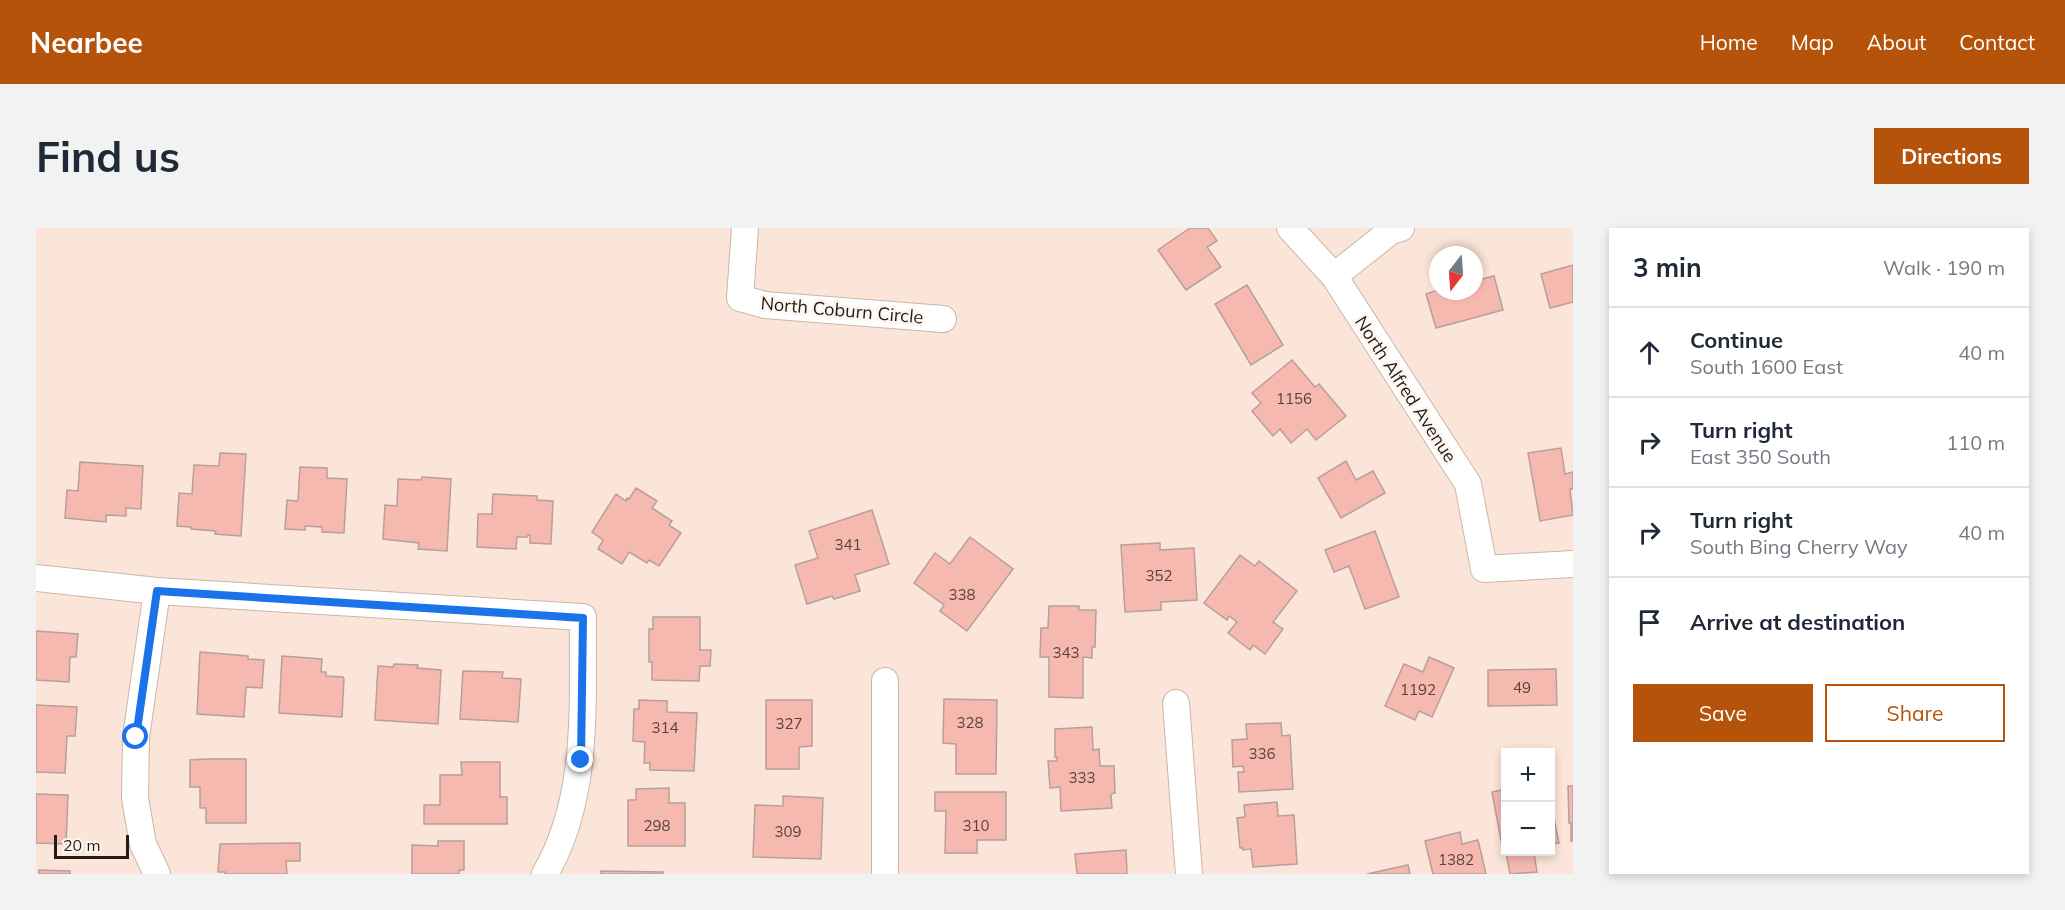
<!DOCTYPE html>
<meta charset="utf-8">
<style>
:root{--surface:#fff;--page:#f2f2f3;--text:#1f2937;--muted:#747a83;--line:#e0e1e3;--accent:#b45309}
body{margin:0;font-family:Mulish,sans-serif;background:var(--page);color:var(--text)}
.controls{position:absolute;right:18px;bottom:18px;display:grid;overflow:hidden;border-radius:0px;box-shadow:0 3px 9px #0003}
.controls button{width:54px;height:54px;display:grid;place-items:center;padding:0;border:0;border-bottom:2px solid var(--line);background:var(--surface);color:var(--text);font:30px sans-serif}
.compass{position:absolute;left:1393px;top:18px;width:54px;height:54px;border-radius:50%;background:var(--surface);box-shadow:0 3px 9px #0003;rotate:197deg}
.scale{position:absolute;left:18px;bottom:15px;width:75px;box-sizing:border-box;padding-left:6px;border:3px solid #231b16;border-top:0;font-size:16px;line-height:21px;white-space:nowrap;color:#231b16;-webkit-text-stroke:4px #fef6f0;paint-order:stroke}
.stop{position:absolute;width:18px;height:18px;margin:-14px;border:4px solid #1a73e8;border-radius:50%;background:#fff}
.stop.end{background:#1a73e8;border-color:#fff;box-shadow:0 2px 6px #0008}
.list{margin:0;padding:0;list-style:none}
h2{display:flex;justify-content:space-between;align-items:center;height:78px;margin:0;padding:0 24px;font-size:26px}
h2 small{font-size:20px;font-weight:400;color:var(--muted)}
.list li{display:grid;grid-template-columns:39px 1fr auto;gap:18px;align-items:center;box-sizing:border-box;height:90px;padding:0 24px;border-top:2px solid var(--line)}
.list b{display:block;font-size:22px;white-space:nowrap}
.list p{margin:0;font-size:20px;white-space:nowrap;color:var(--muted)}
.list em{font-size:20px;font-style:normal;color:var(--muted)}
.actions{display:flex;gap:12px;padding:18px 24px}
.actions a{flex:1;padding:14px 0;border:2px solid var(--accent);border-radius:0px;text-align:center;font-size:21px;color:var(--accent)}
.actions .main{background:var(--accent);color:#fff}
.icon{flex:none;width:33px;height:33px;fill:none;stroke:currentColor;stroke-width:2;stroke-linecap:round;stroke-linejoin:round}
.map{position:relative;flex:none;width:1537px;height:646px;overflow:hidden;border-radius:0px}
header{display:flex;align-items:center;gap:36px;box-sizing:border-box;height:84px;padding:0 30px;background:var(--accent);color:#fff}
header strong{font-size:28px}
nav{display:flex;gap:33px;margin-inline-start:auto;font-size:21px}
.intro{display:flex;align-items:center;justify-content:space-between;box-sizing:border-box;height:144px;padding:0 36px}
h1{margin:0;font-size:42px}
.button{padding:15px 27px;border-radius:0px;background:var(--accent);color:#fff;font-size:21px;font-weight:700}
main{display:flex;gap:36px;padding:0 36px}
aside{flex:1;background:var(--surface);border-radius:0px;box-shadow:0 3px 9px #0003}
.map>svg:first-child{display:block}
.building{fill:#f6b9b0;stroke:#b89f9b;stroke-width:1.5}
.lines{fill:none;stroke-linecap:round;stroke-linejoin:round}
.minor-casing{stroke:#cbb6a9;stroke-width:28}
.minor{stroke:#fff;stroke-width:26}
.route{stroke:#1a73e8;stroke-width:8}
.labels{text-anchor:middle;dominant-baseline:central;stroke-width:6;stroke-linejoin:round;paint-order:stroke}
.number-label{font-size:15px;fill:#58423c}
.street-label{font-size:18px;fill:#231b16;stroke:#fef6f0}
</style>
<header>
<strong>Nearbee</strong>
<nav><a>Home</a><a>Map</a><a>About</a><a>Contact</a></nav>
</header>
<div class="intro"><h1>Find us</h1><a class="button">Directions</a></div>
<main>
<div class="map">
<svg width="1537" height="646" viewBox="0 0 1537 646">
<rect width="100%" height="100%" fill="#fbe5d8"/>
<g class="building">
<polygon points="1154,0 1172,0 1181,13 1171,19 1185,39 1150,62 1122,22"/>
<polygon points="1537,37 1537,74 1514,80 1505,46"/>
<polygon points="1458,48 1467,82 1400,100 1390,66 1402,62 1438,63 1438,53"/>
<polygon points="1211,57 1247,117 1215,137 1179,76"/>
<polygon points="1256,132 1279,159 1283,156 1310,188 1280,212 1271,201 1255,215 1244,201 1237,208 1216,183 1225,175 1216,165"/>
<polygon points="1525,220 1529,246 1537,244 1537,261 1534,261 1537,287 1504,293 1492,225"/>
<polygon points="184,225 210,226 205,308 179,306 180,303 155,301 155,299 141,298 143,265 156,266 158,237 183,238"/>
<polygon points="1310,233 1320,252 1337,243 1349,265 1305,290 1282,250"/>
<polygon points="44,234 107,238 105,281 90,280 90,288 70,287 70,294 29,290 31,262 42,263"/>
<polygon points="264,239 291,240 291,250 311,251 308,305 286,304 286,299 269,298 269,302 249,301 251,272 262,273"/>
<polygon points="386,249 415,251 411,323 382,321 383,315 347,311 349,277 361,278 362,251 385,252"/>
<polygon points="600,260 621,273 616,280 636,293 633,297 645,305 623,338 613,332 611,335 593,324 586,336 562,321 567,312 556,304 580,266 590,273 591,270 593,271"/>
<polygon points="457,266 501,268 501,272 517,273 515,316 494,315 494,307 492,307 491,309 481,309 480,321 441,319 442,286 456,286"/>
<polygon points="836,282 853,336 819,347 824,363 798,371 796,368 771,376 759,337 782,330 773,303"/>
<polygon points="1339,303 1363,369 1329,381 1313,338 1298,344 1289,322"/>
<polygon points="934,309 977,341 931,403 904,383 908,377 878,355 899,325 914,336"/>
<polygon points="1124,315 1124,322 1158,320 1161,372 1125,374 1125,382 1089,384 1085,317"/>
<polygon points="1204,327 1219,338 1223,333 1261,363 1237,394 1247,401 1229,426 1217,417 1214,422 1192,405 1201,394 1193,388 1191,392 1168,375"/>
<polygon points="1013,378 1043,378 1043,382 1060,382 1059,419 1056,419 1056,430 1047,429 1047,470 1013,469 1013,429 1004,429 1005,400 1012,400"/>
<polygon points="617,389 664,389 664,422 675,422 674,438 664,438 663,453 616,452 616,434 613,434 613,401 617,401"/>
<polygon points="0,403 42,406 40,429 34,429 33,454 0,452"/>
<polygon points="164,424 212,428 212,431 228,432 226,460 210,459 208,489 161,486"/>
<polygon points="246,428 286,431 285,444 290,444 290,448 307,449 308,451 306,489 243,485"/>
<polygon points="1393,429 1418,440 1396,489 1383,483 1379,492 1349,478 1368,436 1387,444"/>
<polygon points="358,436 382,437 381,440 405,442 402,496 339,492 342,438 357,439"/>
<polygon points="1520,441 1521,477 1452,478 1452,442"/>
<polygon points="427,443 467,444 466,450 485,451 482,494 424,491"/>
<polygon points="908,471 961,472 960,546 920,546 920,516 907,515"/>
<polygon points="603,472 631,473 631,484 661,485 658,543 614,542 614,535 608,535 609,514 597,513 598,481 603,481"/>
<polygon points="730,472 776,472 776,518 763,519 763,541 730,541"/>
<polygon points="0,477 41,479 39,508 31,508 29,545 0,544"/>
<polygon points="1245,495 1246,508 1254,507 1257,561 1203,564 1202,544 1208,544 1207,538 1197,539 1196,512 1211,511 1210,496"/>
<polygon points="1056,499 1057,522 1063,521 1064,538 1078,538 1079,565 1075,566 1076,580 1025,583 1024,559 1014,560 1012,533 1021,533 1021,529 1019,529 1019,501"/>
<polygon points="170,531 210,531 210,595 170,595 170,580 164,580 164,559 154,559 154,532"/>
<polygon points="425,534 464,534 464,569 471,569 471,596 388,596 388,577 404,577 404,547 426,547"/>
<polygon points="1532,558 1537,558 1537,613 1535,613 1535,595 1533,595"/>
<polygon points="633,560 633,575 649,575 649,618 592,618 592,572 600,572 600,561"/>
<polygon points="1470,561 1470,622 1467,623 1456,564"/>
<polygon points="899,564 970,564 970,612 941,612 941,625 909,625 910,583 899,583"/>
<polygon points="0,566 32,567 30,616 0,615"/>
<polygon points="747,568 787,570 785,631 717,629 719,577 747,578"/>
<polygon points="1514,571 1523,615 1514,616"/>
<polygon points="1241,574 1242,588 1258,587 1261,636 1217,639 1215,621 1207,622 1207,620 1204,620 1201,590 1209,589 1208,577"/>
<polygon points="1424,604 1426,616 1442,612 1450,646 1397,646 1389,613"/>
<polygon points="402,613 428,613 428,642 423,642 423,646 376,646 376,617 402,618"/>
<polygon points="264,615 264,633 250,633 251,646 189,646 189,644 182,644 184,616"/>
<polygon points="1090,622 1091,646 1041,646 1039,626"/>
<polygon points="1470,624 1505,624 1498,625 1501,644 1474,646"/>
<polygon points="1372,637 1374,646 1331,646"/>
<polygon points="3,642 34,643 34,646 3,646"/>
<polygon points="565,643 627,644 627,646 565,646"/>
</g>
<g class="lines">
<defs>
<g id="minor">
<polyline points="709,0 704,70 729,77 907,91"/>
<polyline points="1254,0 1298,48 1432,256 1448,341 1537,336"/>
<polyline points="1298,48 1355,3 1365,0"/>
<path d="M0 350 121 363 547 389C546 476 554 568 509 646"/>
<polyline points="849,453 849,646"/>
<polyline points="1140,475 1153,646"/>
<polyline points="121,646 107,616 99,570 100,509 121,363"/>
</g>
</defs>
<use href="#minor" class="minor-casing"/>
<use href="#minor" class="minor"/>
</g>
<g class="lines">
<polyline class="route" points="100,509 121,363 547,390 545,532"/>
</g>
<g class="labels">
<g class="number-label">
<text x="1258" y="170">1156</text>
<text x="812" y="316">341</text>
<text x="1123" y="347">352</text>
<text x="926" y="366">338</text>
<text x="1030" y="424">343</text>
<text x="1486" y="459">49</text>
<text x="1382" y="461">1192</text>
<text x="934" y="494">328</text>
<text x="753" y="495">327</text>
<text x="629" y="499">314</text>
<text x="1226" y="525">336</text>
<text x="1046" y="549">333</text>
<text x="621" y="597">298</text>
<text x="940" y="597">310</text>
<text x="752" y="603">309</text>
<text x="1420" y="631">1382</text>
</g>
<g class="street-label">
<text transform="translate(806 82) rotate(5)">North Coburn Circle</text>
<text transform="translate(1370 161) rotate(57)">North Alfred Avenue</text>
</g>
</g>
</svg>
<div class="controls">
<button>+</button>
<button>−</button>
</div>
<svg class="compass" viewBox="-18 -18 36 36"><path d="M0-13l5 13h-10z" fill="#e53935"/><path d="M0 13l5-13h-10z" fill="#747a83"/></svg>
<div class="scale">20 m</div>
<div class="stop" style="left:100px;top:509px"></div>
<div class="stop end" style="left:545px;top:532px"></div>
</div>
<aside>
<h2>3 min<small>Walk · 190 m</small></h2>
<ul class="list">
<li><svg class="icon" aria-label="ahead" viewBox="0 0 24 24"><path d="M12 20V5M6 11l6-6 6 6"/></svg><div><b>Continue</b><p>South 1600 East</p></div><em>40 m</em></li>
<li><svg class="icon" aria-label="right" viewBox="0 0 24 24"><path d="M7 20v-9h11M14 6l5 5-5 5"/></svg><div><b>Turn right</b><p>East 350 South</p></div><em>110 m</em></li>
<li><svg class="icon" aria-label="right" viewBox="0 0 24 24"><path d="M7 20v-9h11M14 6l5 5-5 5"/></svg><div><b>Turn right</b><p>South Bing Cherry Way</p></div><em>40 m</em></li>
<li><svg class="icon" aria-label="arrive" viewBox="0 0 24 24"><path d="M6 21V4h12l-3 4 3 4H6"/></svg><div><b>Arrive at destination</b></div></li>
</ul>
<div class="actions"><a class="main">Save</a><a>Share</a></div>
</aside>
</main>
